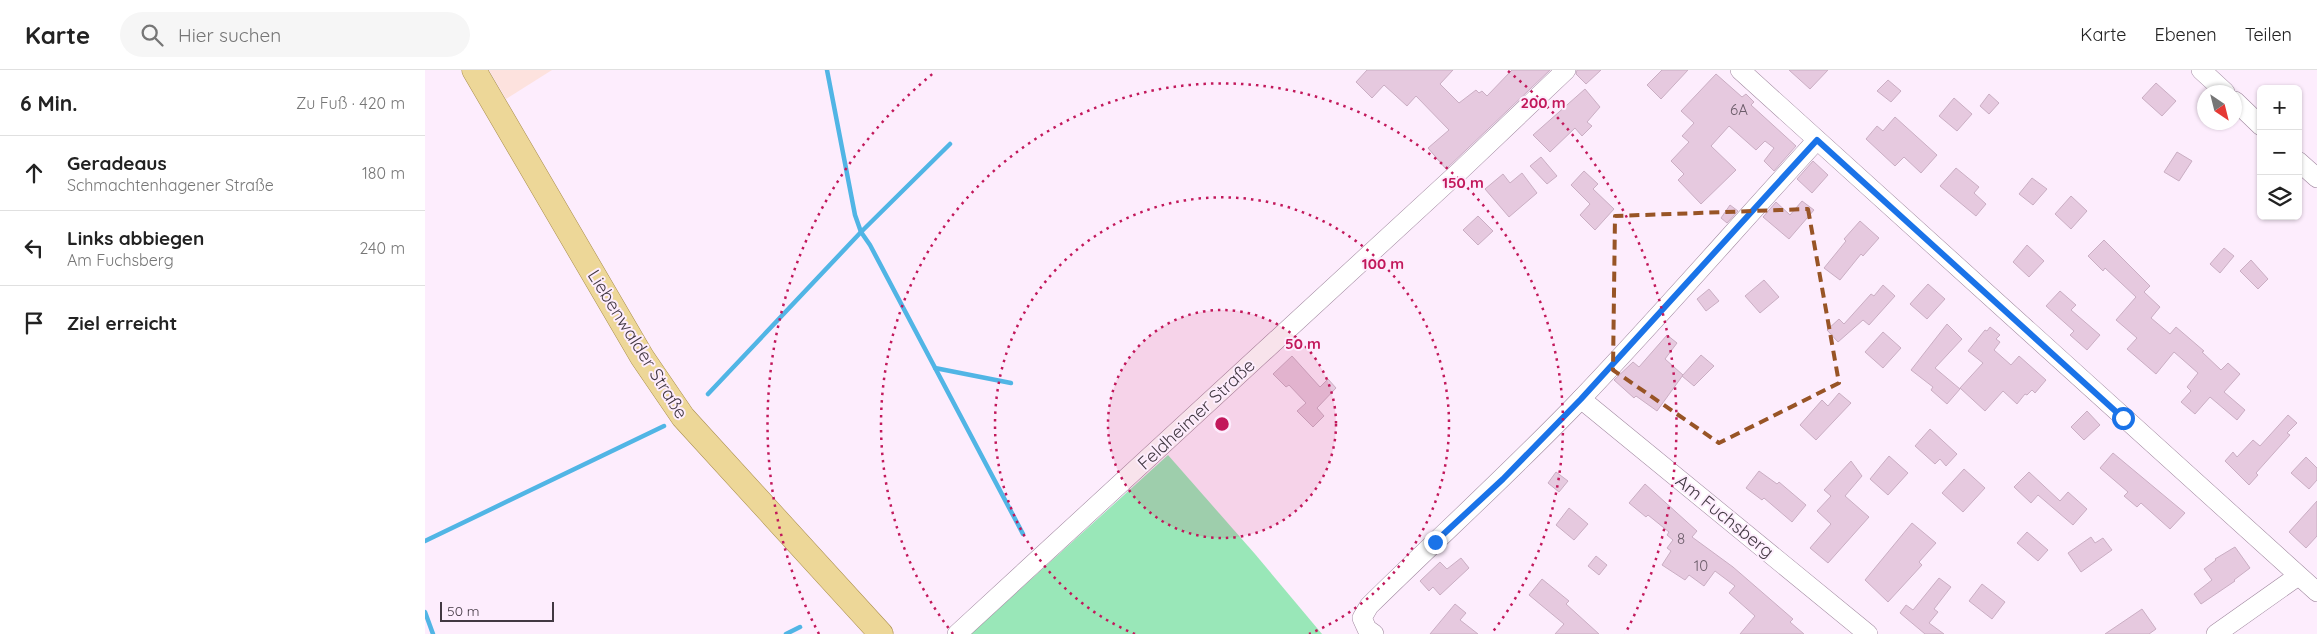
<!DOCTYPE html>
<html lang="de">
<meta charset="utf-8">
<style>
:root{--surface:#fff;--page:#f6f6f6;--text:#222;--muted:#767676;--line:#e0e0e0}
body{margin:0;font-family:Quicksand,sans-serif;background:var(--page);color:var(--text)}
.controls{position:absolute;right:15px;top:15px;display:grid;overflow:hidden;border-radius:8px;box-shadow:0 1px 4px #0004}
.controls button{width:45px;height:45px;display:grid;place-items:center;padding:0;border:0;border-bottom:1px solid var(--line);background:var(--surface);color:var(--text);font:25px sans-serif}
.compass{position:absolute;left:1772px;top:15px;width:45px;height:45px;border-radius:50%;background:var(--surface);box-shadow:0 1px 4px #0004;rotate:145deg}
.scale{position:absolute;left:15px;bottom:12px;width:114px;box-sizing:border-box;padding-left:5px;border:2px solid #423842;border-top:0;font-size:14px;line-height:18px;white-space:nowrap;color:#423842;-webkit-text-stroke:4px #fdedfd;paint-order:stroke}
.stop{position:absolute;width:15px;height:15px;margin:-11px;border:4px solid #1a73e8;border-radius:50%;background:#fff}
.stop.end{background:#1a73e8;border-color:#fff;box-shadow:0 1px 5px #0008}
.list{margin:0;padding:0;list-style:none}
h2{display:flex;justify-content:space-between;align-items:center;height:65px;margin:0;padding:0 20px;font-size:21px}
h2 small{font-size:16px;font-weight:400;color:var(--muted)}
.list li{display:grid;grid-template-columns:32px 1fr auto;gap:15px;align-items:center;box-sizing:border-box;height:75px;padding:0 20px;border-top:1px solid var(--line)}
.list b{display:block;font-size:19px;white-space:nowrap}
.list p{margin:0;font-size:16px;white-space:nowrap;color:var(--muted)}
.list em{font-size:16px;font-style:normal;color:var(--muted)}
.icon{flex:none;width:28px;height:28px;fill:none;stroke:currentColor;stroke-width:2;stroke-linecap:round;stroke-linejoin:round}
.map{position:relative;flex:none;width:1892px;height:564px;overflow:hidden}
header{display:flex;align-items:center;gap:30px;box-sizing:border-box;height:70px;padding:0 25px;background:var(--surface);border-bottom:1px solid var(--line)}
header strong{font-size:24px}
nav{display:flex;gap:28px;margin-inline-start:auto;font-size:18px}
.search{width:350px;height:45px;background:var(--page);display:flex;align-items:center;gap:12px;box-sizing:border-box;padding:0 18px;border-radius:28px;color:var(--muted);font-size:19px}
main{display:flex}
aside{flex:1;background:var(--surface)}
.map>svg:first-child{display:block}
.commercial{fill:#fde2de}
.green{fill:#99e7b8}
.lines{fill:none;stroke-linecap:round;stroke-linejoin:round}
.stream{stroke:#51b5e5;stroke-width:4.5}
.building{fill:#e6c9df;stroke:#caaec3}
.minor-casing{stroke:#a0889f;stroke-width:20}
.major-casing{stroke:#a98e4e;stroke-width:25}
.minor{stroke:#fff;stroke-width:19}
.major{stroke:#edd798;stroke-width:24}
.route{stroke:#1a73e8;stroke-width:6}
.marked{fill:none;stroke:#985426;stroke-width:4;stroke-dasharray:10 6;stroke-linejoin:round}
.ring{fill:none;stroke:#c2185b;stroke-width:2.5;stroke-dasharray:2.5 5}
.labels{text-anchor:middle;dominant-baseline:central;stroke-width:4;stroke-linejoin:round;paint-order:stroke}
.number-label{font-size:15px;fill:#6b5c69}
.street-label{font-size:18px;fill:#423842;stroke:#fdedfd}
.centre{fill:#c2185b;stroke:#fdedfd;stroke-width:2.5}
.ring-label{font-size:15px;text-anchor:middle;font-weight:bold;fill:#c2185b;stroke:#fdedfd;stroke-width:4;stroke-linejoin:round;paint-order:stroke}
</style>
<header>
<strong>Karte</strong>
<div class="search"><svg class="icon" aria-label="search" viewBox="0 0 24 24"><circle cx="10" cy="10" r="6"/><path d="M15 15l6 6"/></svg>Hier suchen</div>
<nav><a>Karte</a><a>Ebenen</a><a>Teilen</a></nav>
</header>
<main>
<aside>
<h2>6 Min.<small>Zu Fuß · 420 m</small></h2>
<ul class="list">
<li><svg class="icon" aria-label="ahead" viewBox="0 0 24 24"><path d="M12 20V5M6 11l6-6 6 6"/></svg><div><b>Geradeaus</b><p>Schmachtenhagener Straße</p></div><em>180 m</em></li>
<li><svg class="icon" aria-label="left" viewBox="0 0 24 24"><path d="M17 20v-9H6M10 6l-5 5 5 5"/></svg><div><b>Links abbiegen</b><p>Am Fuchsberg</p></div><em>240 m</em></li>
<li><svg class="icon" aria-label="arrive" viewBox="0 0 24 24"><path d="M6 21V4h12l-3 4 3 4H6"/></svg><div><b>Ziel erreicht</b></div></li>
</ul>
</aside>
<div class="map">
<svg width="1892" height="564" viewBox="0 0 1892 564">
<rect width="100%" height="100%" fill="#fdedfd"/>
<polygon class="commercial" points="64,0 127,0 81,29"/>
<polygon class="green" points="743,385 830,484 897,564 546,564"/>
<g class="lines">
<g class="stream">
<polyline points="402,0 430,145 436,162 445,175 598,464"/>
<polyline points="510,298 586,313"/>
<polyline points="283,324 436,162 525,74"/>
<polyline points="0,471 239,356"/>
<polyline points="0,542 8,564"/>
<polyline points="361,564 375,557"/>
</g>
</g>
<g class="building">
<polygon points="942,0 1028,0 1015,14 1034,33 1051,20 1054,23 1057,21 1062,26 1087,0 1125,0 1021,99 1003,78 1024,60 991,26 982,36 959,15 947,28 931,12"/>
<polygon points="1152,0 1176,0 1161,14 1151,4"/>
<polygon points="1237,0 1263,0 1236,29 1222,15"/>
<polygon points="1364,0 1403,0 1385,19"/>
<polygon points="1291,4 1317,27 1321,24 1329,32 1326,35 1371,76 1349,101 1339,91 1349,78 1340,71 1331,80 1304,56 1286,76 1311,100 1276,134 1253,110 1259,104 1246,91 1264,72 1257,66 1269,53 1256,41"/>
<polygon points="1463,10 1476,21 1466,32 1452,21"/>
<polygon points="1731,13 1751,31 1737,46 1717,28"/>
<polygon points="1160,19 1175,37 1162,52 1167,56 1157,66 1150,58 1125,82 1108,65"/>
<polygon points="1564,24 1574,33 1564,44 1555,36"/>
<polygon points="1529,28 1547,44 1532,61 1514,46"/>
<polygon points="1470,47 1512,85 1496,103 1479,87 1470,96 1441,69 1452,56 1458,61"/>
<polygon points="1752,82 1767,91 1754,111 1739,102"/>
<polygon points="1116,87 1132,106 1122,114 1105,96"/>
<polygon points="1388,91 1403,105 1387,123 1372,109"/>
<polygon points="1531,98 1554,117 1549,123 1561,134 1551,146 1515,116"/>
<polygon points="1159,101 1173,114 1168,119 1189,139 1170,160 1155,145 1165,134 1146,115"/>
<polygon points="1097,103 1112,123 1084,147 1060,119 1078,104 1085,113"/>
<polygon points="1607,108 1622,119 1608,135 1594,124"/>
<polygon points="1646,126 1662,141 1646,159 1630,144"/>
<polygon points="1377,131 1389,140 1364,169 1338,147 1351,132 1365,145"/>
<polygon points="1305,135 1313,141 1302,153 1296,148"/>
<polygon points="1053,146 1068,161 1053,175 1038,160"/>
<polygon points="1435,151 1454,168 1438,186 1436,184 1415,210 1399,198 1421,171 1419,169"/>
<polygon points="1679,170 1725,216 1719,222 1735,237 1726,248 1745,264 1751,257 1779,281 1777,282 1796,300 1803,293 1815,304 1799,322 1820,340 1812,350 1785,327 1770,344 1756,332 1766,321 1762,317 1773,303 1749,282 1731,304 1702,279 1712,268 1691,250 1711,227 1680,198 1678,201 1663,186"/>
<polygon points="1602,175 1619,191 1604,207 1588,192"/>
<polygon points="1799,178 1809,186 1795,203 1785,194"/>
<polygon points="1826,190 1843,209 1833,219 1815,201"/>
<polygon points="1339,210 1354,227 1335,243 1320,226"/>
<polygon points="1503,214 1520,229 1502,249 1485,234"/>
<polygon points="1458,215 1470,226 1444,255 1438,250 1413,272 1402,260 1414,249 1419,254 1446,224 1449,226"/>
<polygon points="1284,219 1294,231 1281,241 1272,229"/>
<polygon points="1635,221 1651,235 1646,240 1675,265 1662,280 1645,265 1649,261 1621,236"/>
<polygon points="1522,254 1537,269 1510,298 1535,319 1522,334 1506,320 1508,317 1486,300"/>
<polygon points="1565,257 1575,265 1571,269 1575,272 1569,280 1586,295 1594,286 1621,310 1610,323 1607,320 1602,325 1600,324 1592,334 1578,321 1560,341 1535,318 1558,293 1543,281 1560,260 1562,261"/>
<polygon points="1458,262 1476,278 1458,298 1440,282"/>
<polygon points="1242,265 1252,273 1240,289 1258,305 1232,341 1211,326 1209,328 1189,310 1208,292 1214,297"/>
<polygon points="1276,285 1289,296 1269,316 1257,306"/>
<polygon points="867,286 895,317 903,309 911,318 892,338 899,346 888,357 872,341 881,333 864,315 861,317 848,304"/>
<polygon points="1414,323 1426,333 1391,370 1375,355 1397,330 1403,336"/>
<polygon points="1662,341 1675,355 1659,370 1646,357"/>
<polygon points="1863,345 1872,353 1862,363 1865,365 1831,403 1833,405 1824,415 1800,391 1808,382 1812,387 1828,370 1835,376"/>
<polygon points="1505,359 1532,384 1521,396 1515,389 1510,394 1490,376"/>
<polygon points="1688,383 1760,443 1745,459 1716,433 1712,437 1699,426 1703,422 1675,398"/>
<polygon points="1464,386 1483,403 1463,425 1445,409"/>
<polygon points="1881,387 1892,398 1892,410 1884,419 1866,403"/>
<polygon points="1426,391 1437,406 1420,426 1444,447 1403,493 1385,478 1406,454 1392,441 1406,426 1399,420"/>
<polygon points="1539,399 1560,418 1538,442 1517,423"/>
<polygon points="1334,401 1352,414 1354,412 1381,435 1367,452 1339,428 1337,430 1321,418"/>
<polygon points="1131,402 1143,411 1134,422 1123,413"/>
<polygon points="1604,402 1635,431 1643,422 1662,439 1648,455 1613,425 1606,433 1589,417"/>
<polygon points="1220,414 1272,461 1267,467 1308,497 1368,549 1365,552 1379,564 1315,564 1330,546 1304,523 1310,516 1290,501 1279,516 1264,505 1260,510 1237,495 1246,481 1242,478 1248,470 1242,465 1244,462 1223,445 1221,447 1204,433"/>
<polygon points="1892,431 1892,466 1881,478 1864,462"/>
<polygon points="1144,438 1163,454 1149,470 1131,455"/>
<polygon points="1487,453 1511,473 1494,492 1497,495 1463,532 1440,510"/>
<polygon points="1602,462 1623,480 1613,491 1592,473"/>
<polygon points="1666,467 1670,473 1678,468 1687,480 1656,502 1643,483"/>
<polygon points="1810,477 1825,498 1809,510 1810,511 1776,534 1769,524 1787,510 1779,499 1791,490 1790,489"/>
<polygon points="1171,486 1182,495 1174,505 1163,496"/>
<polygon points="1036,488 1044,498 1015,525 1008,517 1004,521 995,511 1015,492 1022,499"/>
<polygon points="1514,508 1526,517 1509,539 1513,542 1504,553 1519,564 1500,564 1475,543 1481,535 1488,540"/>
<polygon points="1117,509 1144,531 1141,534 1174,564 1130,564 1139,554 1104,525"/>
<polygon points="1557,514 1580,532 1567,549 1544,531"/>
<polygon points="1030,534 1041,543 1035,550 1053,564 1005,564"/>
<polygon points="1717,539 1731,559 1724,564 1680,564"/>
</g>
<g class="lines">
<defs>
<g id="minor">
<polyline points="1315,0 1892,522"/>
<polyline points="1776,0 1800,22"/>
<polyline points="1810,31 1836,56"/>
<polyline points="1873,91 1892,108"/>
<polyline points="1156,329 1443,564"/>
<polyline points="532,564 1037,99 1141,0"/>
<path d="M949 564 942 559 937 548 944 536C1014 467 1087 401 1155 330 1236 245 1313 156 1392 70"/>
<polyline points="1791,564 1873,506"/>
</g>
<polyline id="major" points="49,0 217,287 258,347 456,564"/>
</defs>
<use href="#minor" class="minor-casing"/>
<use href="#major" class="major-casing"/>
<use href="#minor" class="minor"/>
<use href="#major" class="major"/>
</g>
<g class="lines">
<polyline class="route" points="1010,472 1078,409 1156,329 1392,70 1698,348"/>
</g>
<path class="marked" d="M1383 139 1414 313 1294 373 1188 300 1190 146Z"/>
<circle cx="797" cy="354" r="114" fill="#c2185b" fill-opacity=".12"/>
<g class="ring">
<circle cx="797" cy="354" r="114"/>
<path d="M710 564A227 227 0 1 1 884 564"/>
<path d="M528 564A341 341 0 1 1 1066 564"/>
<path d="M394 564A454 454 0 0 1 511 1M1083 1A454 454 0 0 1 1200 564"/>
</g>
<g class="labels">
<g class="number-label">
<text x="1314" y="39">6A</text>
<text x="1256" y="468">8</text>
<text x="1276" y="495">10</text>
</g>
<g class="street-label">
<text transform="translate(213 274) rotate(58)">Liebenwalder Straße</text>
<text transform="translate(771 344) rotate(-43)">Feldheimer Straße</text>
<text transform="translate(1300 446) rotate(39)">Am Fuchsberg</text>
</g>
</g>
<circle cx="797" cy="354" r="8" class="centre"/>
<g class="ring-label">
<text x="1118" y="38">200 m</text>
<text x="1038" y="118">150 m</text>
<text x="958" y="199">100 m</text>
<text x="878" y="279">50 m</text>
</g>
</svg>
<div class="controls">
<button>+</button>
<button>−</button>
<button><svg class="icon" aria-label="layers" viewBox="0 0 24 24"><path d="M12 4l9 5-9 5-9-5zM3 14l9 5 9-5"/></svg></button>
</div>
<svg class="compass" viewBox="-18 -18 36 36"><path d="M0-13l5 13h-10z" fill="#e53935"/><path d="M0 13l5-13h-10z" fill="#767676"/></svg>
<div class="scale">50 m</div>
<div class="stop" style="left:1698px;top:348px"></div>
<div class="stop end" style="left:1010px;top:472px"></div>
</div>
</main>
